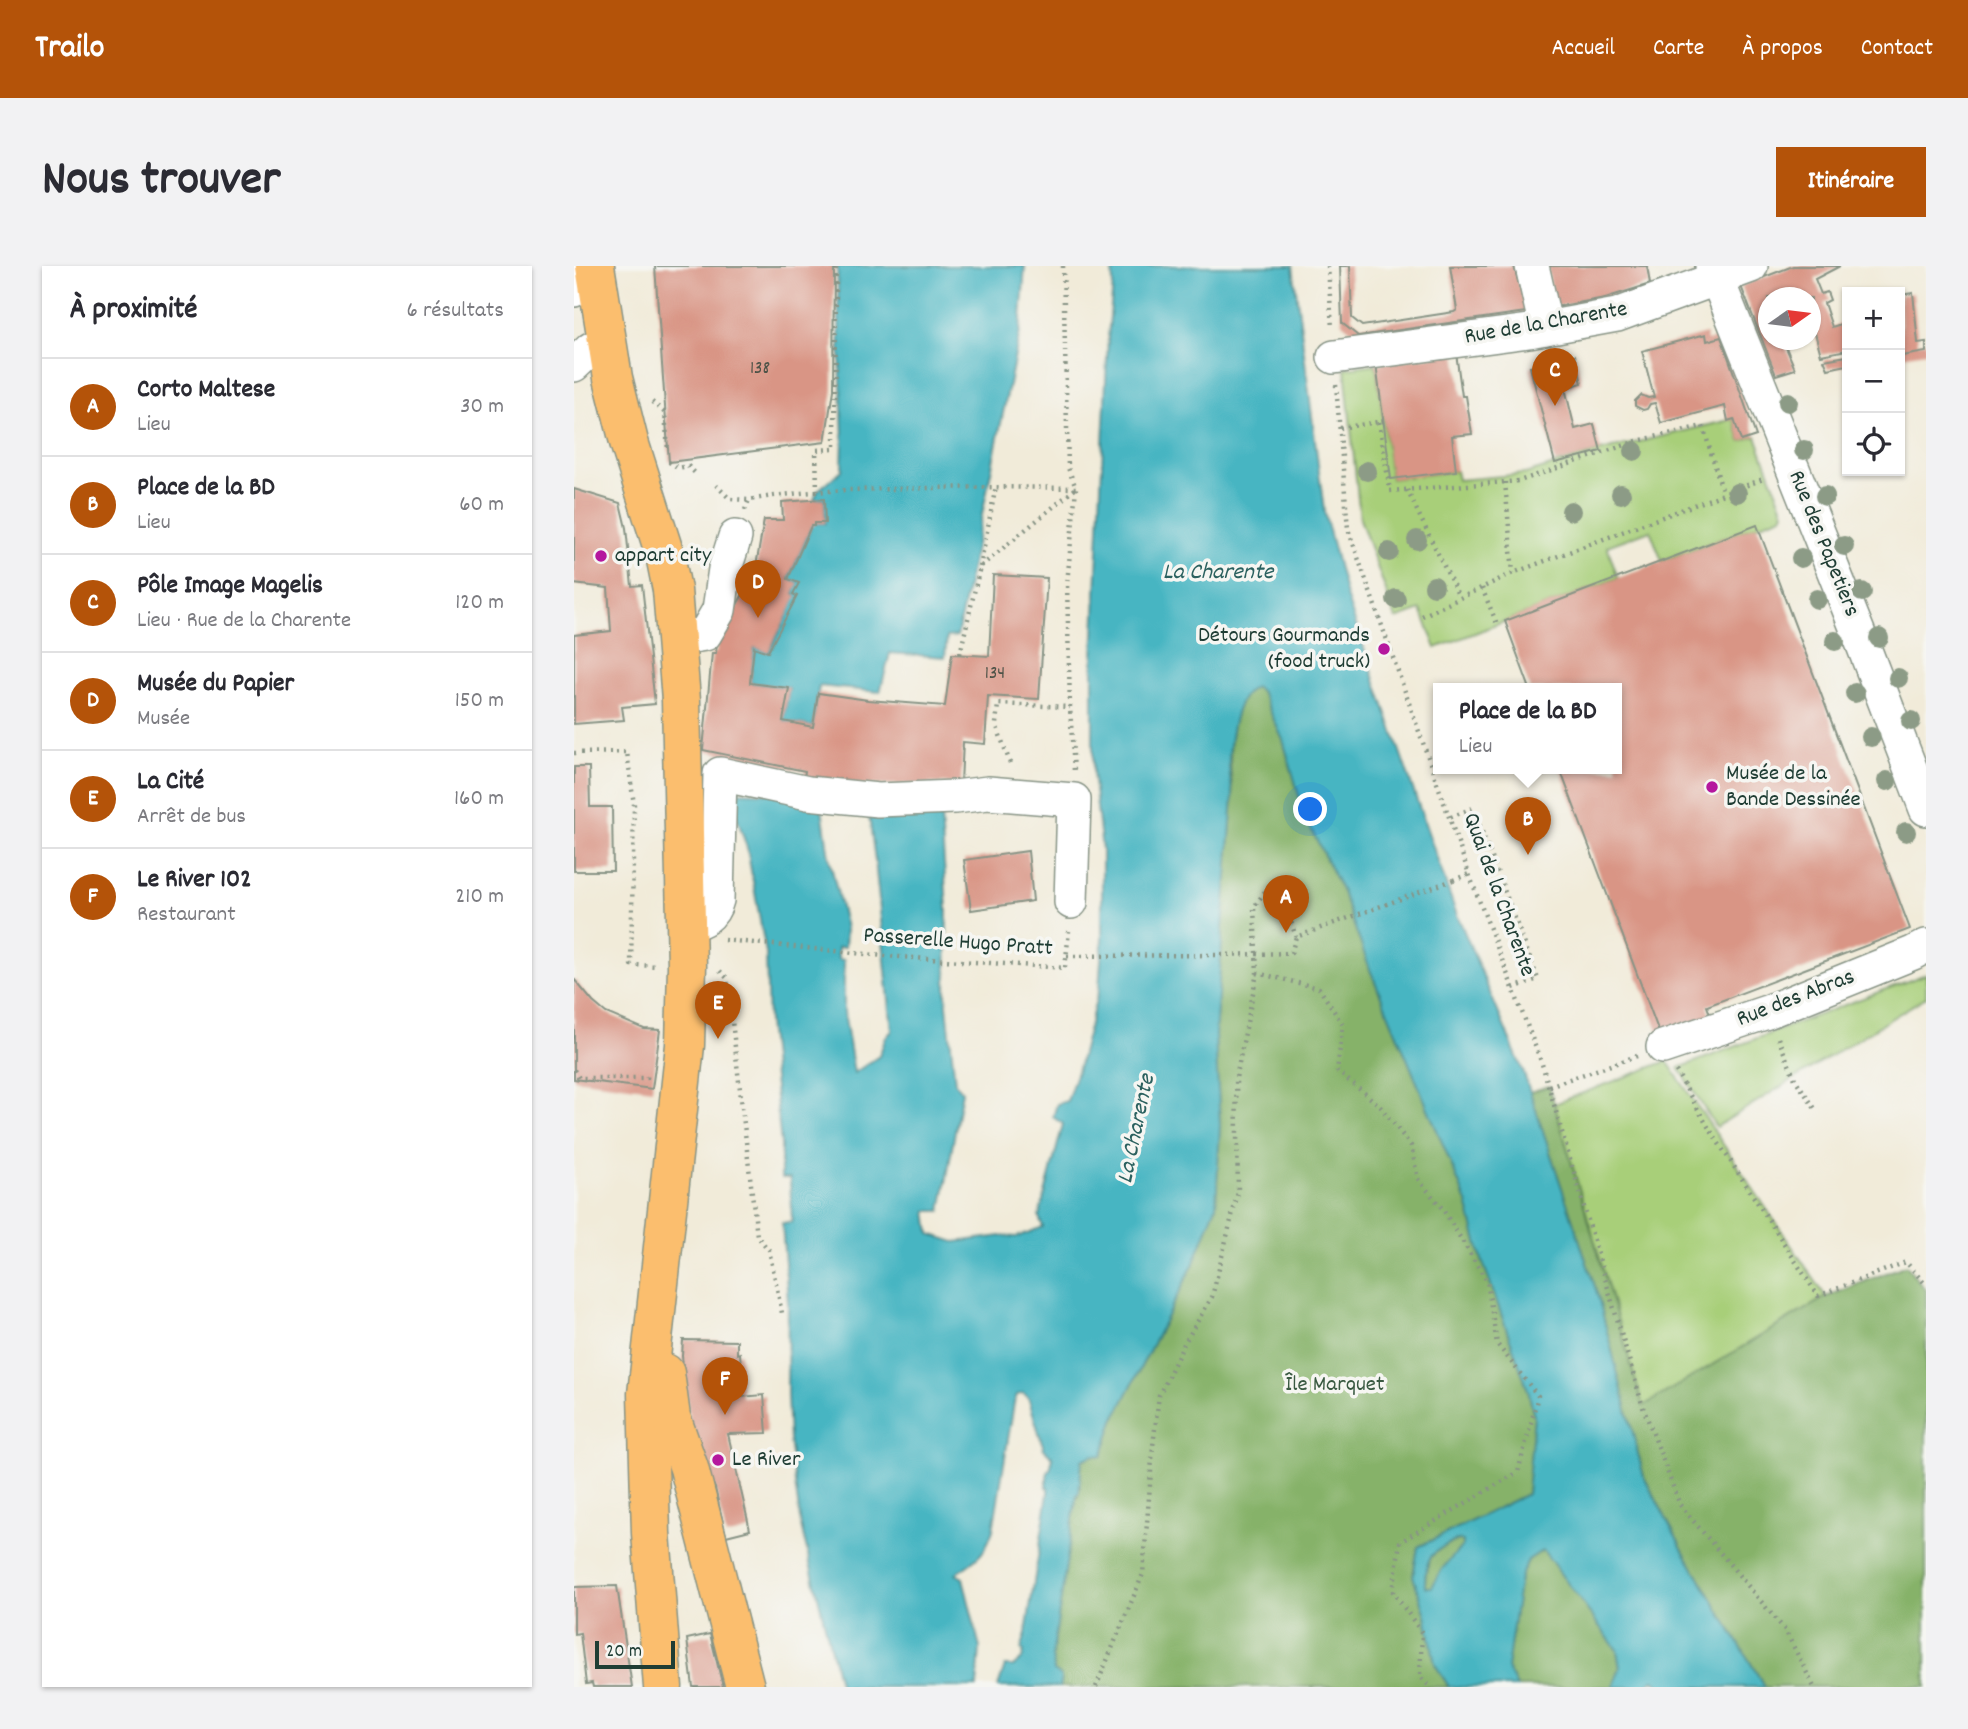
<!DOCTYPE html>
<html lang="fr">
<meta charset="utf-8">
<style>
:root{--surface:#fff;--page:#f2f2f3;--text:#2b2b33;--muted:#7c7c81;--line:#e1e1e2;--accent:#b45309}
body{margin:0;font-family:Dekko,sans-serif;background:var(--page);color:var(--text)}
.controls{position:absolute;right:21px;top:21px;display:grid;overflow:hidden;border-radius:0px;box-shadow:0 2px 5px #0004}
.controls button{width:63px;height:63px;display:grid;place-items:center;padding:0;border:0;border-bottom:2px solid var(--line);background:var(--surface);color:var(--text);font:35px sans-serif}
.compass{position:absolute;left:1184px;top:21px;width:63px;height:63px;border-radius:50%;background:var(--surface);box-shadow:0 2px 5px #0004;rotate:76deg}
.scale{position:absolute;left:21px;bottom:18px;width:80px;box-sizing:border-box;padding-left:7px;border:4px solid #1f3d34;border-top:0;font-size:19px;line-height:24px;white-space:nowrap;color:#1f3d34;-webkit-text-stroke:5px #f6f6f2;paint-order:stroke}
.you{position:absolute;left:737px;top:544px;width:24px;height:24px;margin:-18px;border:5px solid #fff;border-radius:50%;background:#1a73e8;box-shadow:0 0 0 10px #1a73e833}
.badge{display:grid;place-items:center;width:46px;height:46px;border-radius:50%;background:var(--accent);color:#fff;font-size:23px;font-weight:700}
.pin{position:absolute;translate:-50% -58px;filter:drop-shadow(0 2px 4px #0008)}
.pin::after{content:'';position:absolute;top:37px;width:24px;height:21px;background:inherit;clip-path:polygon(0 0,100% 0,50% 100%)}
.popup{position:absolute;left:859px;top:417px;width:189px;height:91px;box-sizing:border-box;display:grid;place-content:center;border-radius:0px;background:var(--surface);filter:drop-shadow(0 2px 5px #0005);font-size:23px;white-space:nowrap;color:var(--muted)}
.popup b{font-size:26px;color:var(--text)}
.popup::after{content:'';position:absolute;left:50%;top:100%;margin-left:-14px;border:14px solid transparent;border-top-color:var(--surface)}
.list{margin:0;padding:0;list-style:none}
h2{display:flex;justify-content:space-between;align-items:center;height:91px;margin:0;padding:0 28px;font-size:30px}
h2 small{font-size:23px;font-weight:400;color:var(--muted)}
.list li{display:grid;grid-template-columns:46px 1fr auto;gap:21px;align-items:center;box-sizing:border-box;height:98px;padding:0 28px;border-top:2px solid var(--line)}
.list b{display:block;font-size:26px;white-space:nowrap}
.list p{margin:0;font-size:23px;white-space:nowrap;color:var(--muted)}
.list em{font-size:23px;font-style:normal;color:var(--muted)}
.icon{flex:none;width:38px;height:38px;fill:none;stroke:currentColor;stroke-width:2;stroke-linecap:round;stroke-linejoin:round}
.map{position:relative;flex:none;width:1352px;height:1421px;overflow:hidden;border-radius:0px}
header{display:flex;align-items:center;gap:42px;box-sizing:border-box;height:98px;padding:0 35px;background:var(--accent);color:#fff}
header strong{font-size:33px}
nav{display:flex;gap:38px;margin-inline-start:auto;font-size:24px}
.intro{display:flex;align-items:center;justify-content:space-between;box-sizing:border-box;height:168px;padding:0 42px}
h1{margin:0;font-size:49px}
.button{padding:18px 32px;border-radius:0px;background:var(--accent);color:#fff;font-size:24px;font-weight:700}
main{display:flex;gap:42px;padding:0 42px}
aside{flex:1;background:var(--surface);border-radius:0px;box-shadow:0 2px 5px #0004}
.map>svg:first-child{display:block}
.green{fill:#a8cf79;stroke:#648656;stroke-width:2}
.forest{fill:#86b269;stroke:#52784e;stroke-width:2}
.water{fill:#47b5c2;stroke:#33797b;stroke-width:2;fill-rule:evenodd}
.building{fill:#d99585}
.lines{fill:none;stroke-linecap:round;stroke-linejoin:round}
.minor-casing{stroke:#889486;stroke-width:36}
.major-casing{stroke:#889486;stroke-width:41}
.path{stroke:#889486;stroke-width:4.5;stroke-dasharray:2 5;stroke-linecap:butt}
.minor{stroke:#fff;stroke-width:33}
.major{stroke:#fbbe6e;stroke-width:38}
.path-bridge{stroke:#889486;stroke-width:4.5;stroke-dasharray:2 5;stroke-linecap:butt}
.tree{fill:#8c9b86}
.poi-dot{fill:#b5179e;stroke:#f6f6f2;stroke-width:2.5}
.labels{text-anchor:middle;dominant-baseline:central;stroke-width:7;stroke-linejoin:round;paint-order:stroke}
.number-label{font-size:19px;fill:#4e5348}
.street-label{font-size:23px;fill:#1f3d34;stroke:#f6f6f2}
.poi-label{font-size:23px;fill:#1f3d34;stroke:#f6f6f2;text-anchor:start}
.park-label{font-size:23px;fill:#3a5a42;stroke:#f6f6f2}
.water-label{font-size:24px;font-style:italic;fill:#2b615f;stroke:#f6f6f2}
</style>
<header>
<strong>Trailo</strong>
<nav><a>Accueil</a><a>Carte</a><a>À propos</a><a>Contact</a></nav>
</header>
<div class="intro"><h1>Nous trouver</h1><a class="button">Itinéraire</a></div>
<main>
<aside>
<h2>À proximité<small>6 résultats</small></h2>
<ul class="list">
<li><span class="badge">A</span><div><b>Corto Maltese</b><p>Lieu</p></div><em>30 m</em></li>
<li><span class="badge">B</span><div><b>Place de la BD</b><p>Lieu</p></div><em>60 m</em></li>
<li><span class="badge">C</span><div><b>Pôle Image Magelis</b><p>Lieu · Rue de la Charente</p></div><em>120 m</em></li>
<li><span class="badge">D</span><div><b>Musée du Papier</b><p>Musée</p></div><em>150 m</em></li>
<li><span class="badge">E</span><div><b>La Cité</b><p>Arrêt de bus</p></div><em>160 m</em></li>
<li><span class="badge">F</span><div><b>Le River 102</b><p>Restaurant</p></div><em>210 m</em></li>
</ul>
</aside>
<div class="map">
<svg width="1352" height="1421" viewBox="0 0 1352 1421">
<rect width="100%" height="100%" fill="#f6f6f2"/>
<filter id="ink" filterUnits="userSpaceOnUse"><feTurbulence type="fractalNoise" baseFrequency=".0143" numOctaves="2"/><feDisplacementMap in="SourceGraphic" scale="14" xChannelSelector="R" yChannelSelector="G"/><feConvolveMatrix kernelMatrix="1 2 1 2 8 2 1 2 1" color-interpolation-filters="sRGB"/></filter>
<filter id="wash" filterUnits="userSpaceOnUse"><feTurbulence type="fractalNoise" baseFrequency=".00686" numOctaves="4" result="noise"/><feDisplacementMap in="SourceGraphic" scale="28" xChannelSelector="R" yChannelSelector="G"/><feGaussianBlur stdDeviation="1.57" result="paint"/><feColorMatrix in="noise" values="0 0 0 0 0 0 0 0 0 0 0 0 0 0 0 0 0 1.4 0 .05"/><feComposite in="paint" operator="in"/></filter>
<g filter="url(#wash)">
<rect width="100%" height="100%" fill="#f1ebd9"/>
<g class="green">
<polygon points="802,98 817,213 882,205 884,214 951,208 1027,185 1160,153 1167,175 1182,170 1210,246 1208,250 1088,295 1076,264 1033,280 1044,312 862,382 847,344 822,353 786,253 771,102"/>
<polygon points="1352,708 1352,731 1142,861 1105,802"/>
<polygon points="1093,795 1252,1031 1069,1141 980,838"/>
</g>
<g class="forest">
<path d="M682 421 688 427 709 474 731 550 768 626 797 706 893 936 906 988 954 1124 960 1150 953 1228 844 1281 839 1310 852 1349 861 1398 875 1421H486L487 1410 480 1405 478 1391 502 1233 505 1227 508 1194 519 1189 528 1190 540 1154 619 999 642 940 646 859 641 769 659 530C655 495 652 453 674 423Z"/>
<polygon points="975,820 1069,1140 1252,1031 1332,999 1352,1024 1352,1421 1191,1421 1110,1286 1070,1211 1024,1030 956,826"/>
<path d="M884 1274 889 1275V1279L865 1308 858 1322 851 1321C851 1292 858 1284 884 1274Z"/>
<polygon points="969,1284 1043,1384 1046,1402 1039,1421 943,1421 933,1402 946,1311 954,1294"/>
</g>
<g class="water">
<polygon points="263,0 451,0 446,65 383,370 373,371 371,391 316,387 306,426 245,420 239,461 209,455 215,422 176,417 180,381 195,386 222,330 219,328 224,317 214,313 237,260 240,257 251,257 250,233 240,234 243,225 268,204 269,173"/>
<path d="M538 0H719L750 245 772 330 881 644 949 805 1024 1030 1070 1211 1110 1286 1191 1421H1088L1080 1414 1070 1421H1039L1046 1402 1043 1384 969 1284 954 1294 946 1311 933 1402 943 1421H875L861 1398 852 1349 839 1310 844 1281 953 1228 960 1150 954 1124 906 988 893 936 797 706 768 626 731 550 709 474 688 427 682 421C661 427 656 472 655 491 654 504 657 518 659 530L641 769 646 859 642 940 619 999 540 1154 528 1190 519 1189 508 1194 505 1227 503 1228 502 1233 478 1391 480 1405 487 1410 486 1421H424L431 1400H440L448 1393 450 1385 447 1384 452 1367 474 1228V1221H472L474 1204H476L479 1191 470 1183 454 1131 449 1127 443 1129 440 1137 419 1264C409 1292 404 1291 382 1308L389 1312 406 1382 403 1421H266L227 1260 215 1174 213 1128 214 1036 208 957 218 956 216 912H207V878L194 756 192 687 173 582 161 545 159 526 246 529 255 591 272 662 271 681H264V693L270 694V746L280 807 305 790 312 771 318 765 301 594 293 535 366 534 373 643 372 729 381 817 388 825 367 945H353L356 968 381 976 427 970 443 971 469 961 465 951 489 858 479 851 483 838 493 835 505 799 525 723 528 680V584L519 507V391L534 72 539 18ZM884 1274 889 1275V1279L868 1303 858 1321H851C850 1292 858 1284 884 1274Z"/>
</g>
<g id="blocks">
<g class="building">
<polygon points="81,0 260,0 259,124 251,176 95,196"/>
<polygon points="766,0 776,0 778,52 788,60 880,46 883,44 876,0 940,0 952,46 784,70 768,57"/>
<polygon points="973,0 1073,0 1076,18 1031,32 981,41"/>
<polygon points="1219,0 1266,0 1241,13 1247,28 1253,26 1256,34 1250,37 1258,61 1273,56 1273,84 1247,89 1237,52 1237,32 1230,32 1228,26 1214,32 1195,32 1195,74 1209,74 1221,103 1202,109 1167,20"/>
<polygon points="1339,27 1344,77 1352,76 1352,86 1328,90 1326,29"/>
<polygon points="1132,68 1133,75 1147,71 1182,170 1167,175 1160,153 1154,155 1151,140 1087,157 1081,137 1076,138 1073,143 1069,144 1061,140 1061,135 1067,129 1074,132 1080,131 1068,85"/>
<polygon points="882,87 888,130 892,130 898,168 878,170 882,205 817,213 802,98"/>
<polygon points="1001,89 1008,117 991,122 1001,163 1020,158 1027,185 981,197 956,101"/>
<polygon points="1273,90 1273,99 1254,103 1250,94"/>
<polygon points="0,223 46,237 52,262 58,320 68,319 81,438 48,441 50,454 0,458 0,369 37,365 34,322 0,318"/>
<polygon points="250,233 251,257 240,257 240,260 237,260 214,313 225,317 219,328 223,330 194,386 180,381 176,417 215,422 209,455 239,461 244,427 294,434 371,440 378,388 415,390 419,309 473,312 465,433 414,430 411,478 389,476 387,517 292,519 230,512 231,505 129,484 138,387 142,387 143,376 181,306 190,254 209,254 208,236"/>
<polygon points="1183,259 1336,663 1133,740 1138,754 1086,769 986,503 1043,503 1043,423 956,423 931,355"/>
<polygon points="0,501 15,501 16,541 38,541 39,605 0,605"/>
<polygon points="454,585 459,635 397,644 390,594"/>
<polygon points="0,713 19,736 32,747 70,763 86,764 78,823 0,813"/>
<polygon points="109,1074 163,1075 163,1088 166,1087 167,1101 167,1131 190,1129 193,1167 154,1168 176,1264 152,1270 141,1222 117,1171 108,1090"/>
<polygon points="43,1320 58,1421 19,1421 18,1417 12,1418 6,1367 0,1368 0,1321"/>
<polygon points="136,1368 149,1421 119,1421 113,1373"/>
</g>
</g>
</g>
<g filter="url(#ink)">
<use href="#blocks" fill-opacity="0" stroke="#889486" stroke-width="2"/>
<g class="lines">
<defs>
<g id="minor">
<polyline points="958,0 972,62"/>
<polyline points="1138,0 1284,366 1352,543"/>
<polyline points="0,24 2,0"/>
<polyline points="760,91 955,65 1043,49 1177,0"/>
<polyline points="0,99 17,83 32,75"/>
<polyline points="101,373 131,368 145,344 151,303 161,271"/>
<path d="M112 660C128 655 139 651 143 634L146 508 234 527 304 534 381 531 414 527 500 534 497 636"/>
<polyline points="1089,781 1193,746 1339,687 1352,680"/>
</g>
<g id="major">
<polyline points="21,0 39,112 55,176 91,289 98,324 107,434 113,700 111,779 73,1128 77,1267 89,1421"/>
<polyline points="91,1107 97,1151 115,1202 171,1421"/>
</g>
</defs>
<use href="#minor" class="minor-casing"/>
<use href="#major" class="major-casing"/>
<g class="path">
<polyline points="489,0 494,202 502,222 493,318 496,441 500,505"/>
<polyline points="754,0 758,62"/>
<polyline points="762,119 774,263 895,608 968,798 1069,1141 1106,1239 1211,1364 1240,1421"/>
<polyline points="78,136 91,147 94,184"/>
<polyline points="805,156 816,225 945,215 1063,175 1129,160 1149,227"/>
<polyline points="766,162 810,155"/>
<polyline points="95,196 104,202 114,200 123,209"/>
<polyline points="931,216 939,307"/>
<polyline points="142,219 156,233 175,234"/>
<polyline points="833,224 885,331"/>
<polyline points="243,225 242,184 261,183 262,0"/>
<path d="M171 244 175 234C223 225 270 224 319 223 380 221 441 221 502 222"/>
<polyline points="406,301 422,220"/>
<polyline points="908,322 923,358"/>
<polyline points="848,350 939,307 1192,212"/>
<polyline points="386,388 406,301 501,223"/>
<polyline points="0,487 53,486 60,539 57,699 83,700"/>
<polyline points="436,497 422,458 424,438 496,441"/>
<polyline points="877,551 899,542 964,713 939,722"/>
<polyline points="702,610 722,671"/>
<polyline points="879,614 895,608"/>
<polyline points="150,674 311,690 491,702 495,665"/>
<polyline points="493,690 647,689"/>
<polyline points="146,705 153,712 183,970 195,984 208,1047"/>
<polyline points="683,707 745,722 769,759 763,805 805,839 837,880 844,913 868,942 913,1015 923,1078 964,1130 944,1206 826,1276 819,1326 848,1367 846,1410 856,1421"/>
<polyline points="1204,772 1221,813 1242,844"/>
<polyline points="0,804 5,812 73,812 73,809"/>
<polyline points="1102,805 1133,859 1244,1030 1332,996 1352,1019"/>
<polyline points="975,820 1063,790"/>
<polyline points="522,1421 569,1308 579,1180 585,1129 610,1078 638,1031 664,926 662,812 683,707 680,641 702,610"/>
</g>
<use href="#minor" class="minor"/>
<use href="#major" class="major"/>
<polyline class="path-bridge" points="647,689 717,687 722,671 879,614"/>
</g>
<g class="tree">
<circle cx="1214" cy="136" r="10"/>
<circle cx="1230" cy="184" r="10"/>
<circle cx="1060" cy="185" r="10"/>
<circle cx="793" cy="205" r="10"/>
<circle cx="1163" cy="227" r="10"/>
<circle cx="1047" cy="228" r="10"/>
<circle cx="1251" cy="230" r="10"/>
<circle cx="997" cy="245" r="10"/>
<circle cx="843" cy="274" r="10"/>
<circle cx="1270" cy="280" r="10"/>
<circle cx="815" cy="286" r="10"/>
<circle cx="1227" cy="292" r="10"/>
<circle cx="860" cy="320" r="10"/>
<circle cx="1288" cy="326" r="10"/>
<circle cx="822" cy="333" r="10"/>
<circle cx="1243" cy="333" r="10"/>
<circle cx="1305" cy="372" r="10"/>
<circle cx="1261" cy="375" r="10"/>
<circle cx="1324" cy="412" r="10"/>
<circle cx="1281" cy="427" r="10"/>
<circle cx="1337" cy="455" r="10"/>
<circle cx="1297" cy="471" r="10"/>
<circle cx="1313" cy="515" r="10"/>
<circle cx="1332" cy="566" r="10"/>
</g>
</g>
<g class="poi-dot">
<circle cx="27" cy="290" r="7"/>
<circle cx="810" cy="383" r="7"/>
<circle cx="1138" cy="521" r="7"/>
<circle cx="144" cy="1194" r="7"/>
</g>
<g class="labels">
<g class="number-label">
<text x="186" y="103">138</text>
<text x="421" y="408">134</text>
</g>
<g class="street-label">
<text transform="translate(972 58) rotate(-10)">Rue de la Charente</text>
<text transform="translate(1249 278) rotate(68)">Rue des Papetiers</text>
<text transform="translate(924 629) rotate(70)">Quai de la Charente</text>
<text transform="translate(384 677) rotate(4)">Passerelle Hugo Pratt</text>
<text transform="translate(1222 733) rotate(-21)">Rue des Abras</text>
</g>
<g class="poi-label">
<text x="41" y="290">appart city</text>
<text x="796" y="370" text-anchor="end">Détours Gourmands<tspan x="796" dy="26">(food truck)</tspan></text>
<text x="1152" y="508">Musée de la<tspan x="1152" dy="26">Bande Dessinée</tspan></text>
<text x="158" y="1194">Le River</text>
</g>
<g class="park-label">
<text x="761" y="1119">Île Marquet</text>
</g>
<g class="water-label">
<text x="644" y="307">La Charente</text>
<text transform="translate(563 863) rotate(-78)">La Charente</text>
</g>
</g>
</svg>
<div class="controls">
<button>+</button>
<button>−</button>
<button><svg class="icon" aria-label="locate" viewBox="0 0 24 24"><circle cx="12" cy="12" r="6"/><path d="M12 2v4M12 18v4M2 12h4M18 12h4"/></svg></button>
</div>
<svg class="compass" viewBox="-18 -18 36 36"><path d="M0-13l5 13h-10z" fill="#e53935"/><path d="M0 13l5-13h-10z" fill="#7c7c81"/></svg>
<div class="scale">20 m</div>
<div class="you"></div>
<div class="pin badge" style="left:712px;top:667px">A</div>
<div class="pin badge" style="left:954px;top:589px">B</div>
<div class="popup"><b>Place de la BD</b>Lieu</div>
<div class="pin badge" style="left:981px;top:140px">C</div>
<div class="pin badge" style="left:184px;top:352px">D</div>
<div class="pin badge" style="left:144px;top:773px">E</div>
<div class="pin badge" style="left:151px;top:1149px">F</div>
</div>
</main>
